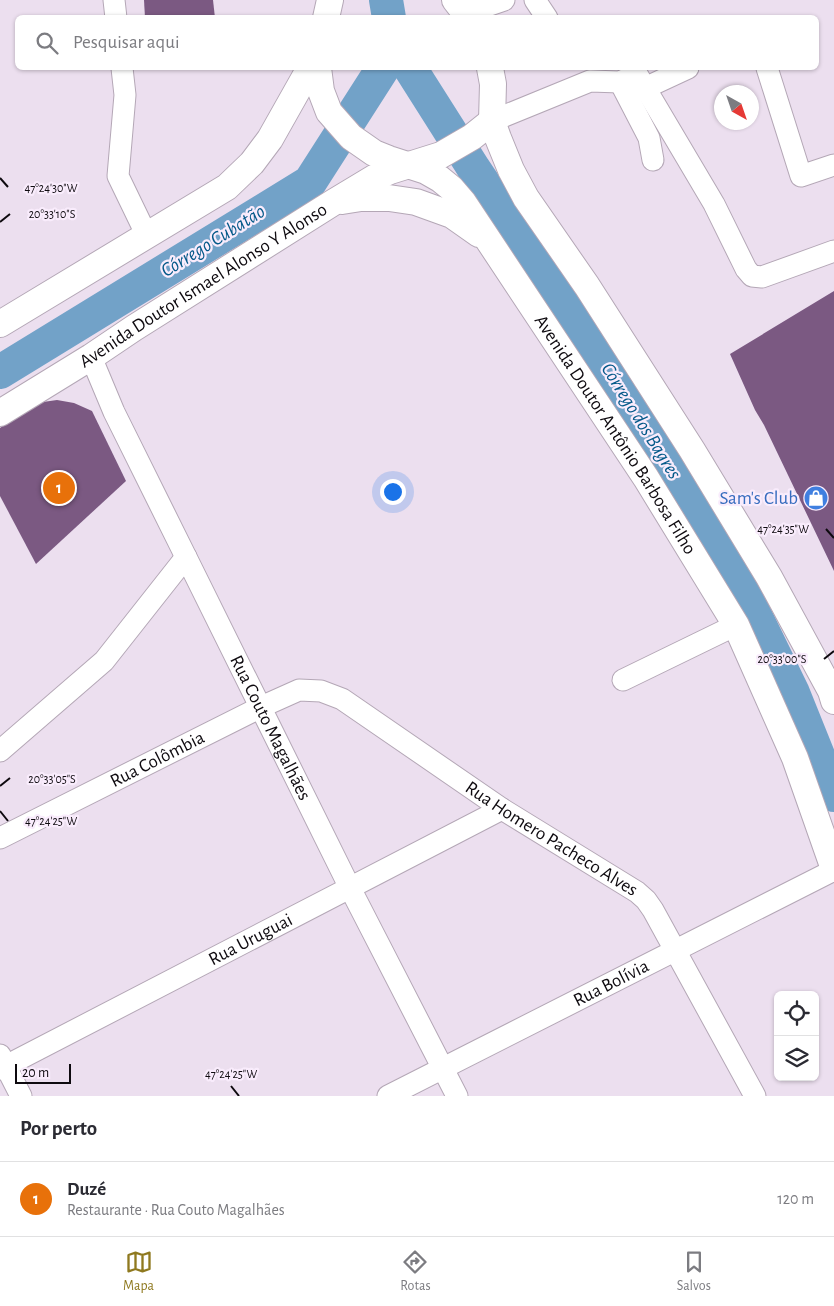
<!DOCTYPE html>
<html lang="pt">
<meta charset="utf-8">
<style>
:root{--surface:#fff;--page:#f7f7f7;--text:#2b2b33;--muted:#7c7c81;--line:#e1e1e2;--accent:#8f791f}
body{margin:0;font-family:"Alegreya Sans",sans-serif;background:var(--page);color:var(--text)}
.controls{position:absolute;right:15px;bottom:15px;display:grid;overflow:hidden;border-radius:8px;box-shadow:0 1px 4px #0004}
.controls button{width:45px;height:45px;display:grid;place-items:center;padding:0;border:0;border-bottom:1px solid var(--line);background:var(--surface);color:var(--text);font:25px sans-serif}
.compass{position:absolute;left:714px;top:85px;width:45px;height:45px;border-radius:50%;background:var(--surface);box-shadow:0 1px 4px #0004;rotate:140deg}
.scale{position:absolute;left:15px;bottom:12px;width:56px;box-sizing:border-box;padding-left:5px;border:2px solid #0e0a0f;border-top:0;font-size:14px;line-height:18px;white-space:nowrap;color:#0e0a0f;-webkit-text-stroke:4px #f9ecfc;paint-order:stroke}
.you{position:absolute;left:392px;top:491px;width:18px;height:18px;margin:-12px;border:4px solid #fff;border-radius:50%;background:#1a73e8;box-shadow:0 0 0 8px #1a73e833}
.badge{display:grid;place-items:center;width:32px;height:32px;border-radius:50%;background:var(--accent);color:#fff;font-size:16px;font-weight:700}
.pin{position:absolute;translate:-50% -50%;border:2px solid #fff;box-shadow:0 1px 5px #0006}
.list{margin:0;padding:0;list-style:none}
h2{display:flex;justify-content:space-between;align-items:center;height:65px;margin:0;padding:0 20px;font-size:21px}
h2 small{font-size:16px;font-weight:400;color:var(--muted)}
.list li{display:grid;grid-template-columns:32px 1fr auto;gap:15px;align-items:center;box-sizing:border-box;height:75px;padding:0 20px;border-top:1px solid var(--line)}
.list b{display:block;font-size:19px;white-space:nowrap}
.list p{margin:0;font-size:16px;white-space:nowrap;color:var(--muted)}
.list em{font-size:16px;font-style:normal;color:var(--muted)}
.icon{flex:none;width:28px;height:28px;fill:none;stroke:currentColor;stroke-width:2;stroke-linecap:round;stroke-linejoin:round}
.map{position:relative;flex:none;width:834px;height:1096px;overflow:hidden}
.search{position:absolute;background:var(--surface);box-shadow:0 1px 4px #0004;left:15px;right:15px;top:15px;height:55px;display:flex;align-items:center;gap:12px;box-sizing:border-box;padding:0 18px;border-radius:8px;color:var(--muted);font-size:19px}
.sheet{height:140px;background:var(--surface)}
nav{display:flex;justify-content:space-around;align-items:center;box-sizing:border-box;height:70px;border-top:1px solid var(--line);background:var(--surface);font-size:14px;color:var(--muted)}
nav a{display:grid;justify-items:center;gap:2px}
nav .on{color:var(--accent)}
.map>svg:first-child{display:block}
.lines{fill:none;stroke-linecap:round;stroke-linejoin:round}
.river{stroke:#72a2c8;stroke-width:34}
.building{fill:#7b5982}
.minor-casing{stroke:#b4a7b6;stroke-width:23}
.major-casing{stroke:#b4a7b6;stroke-width:28}
.minor{stroke:#fff;stroke-width:21}
.major{stroke:#fff;stroke-width:26}
.ticks{fill:none;stroke:#0e0a0f;stroke-width:2}
.labels{text-anchor:middle;dominant-baseline:central;stroke-width:4.5;stroke-linejoin:round;paint-order:stroke}
.street-label{font-size:19px;fill:#0e0a0f;stroke:#f9ecfc}
.shop-label{font-size:19px;fill:#366cbe;stroke:#f9ecfc;text-anchor:end}
.water-label{font-size:20px;font-style:italic;fill:#045989;stroke:#f9ecfc}
.ticks-label{font-size:12px;text-anchor:middle;fill:#0e0a0f;stroke:#f9ecfc;stroke-width:4.5;stroke-linejoin:round;paint-order:stroke}
</style>
<div class="map">
<svg width="834" height="1096" viewBox="0 0 834 1096">
<rect width="100%" height="100%" fill="#ecdfef"/>
<g class="lines">
<g class="river">
<polyline points="386,0 389,18"/>
<polyline points="410,68 474,169 612,373 724,556 756,617 793,693 834,795"/>
<polyline points="0,372 310,182 383,68"/>
</g>
</g>
<g class="building">
<polygon points="144,0 213,0 215,18 145,18"/>
<polygon points="834,291 834,571 764,425 755,410 730,354"/>
<polygon points="57,400 74,403 92,411 126,481 36,564 0,496 0,428 36,403"/>
</g>
<g class="lines">
<defs>
<g id="minor">
<polyline points="114,0 116,18"/>
<polyline points="535,0 547,18"/>
<polyline points="466,13 504,0"/>
<polyline points="122,68 125,95 118,176 147,236"/>
<polyline points="767,68 801,176 834,165"/>
<polyline points="620,82 649,138 653,160"/>
<polyline points="645,88 688,68"/>
<polyline points="492,121 590,81 620,82 637,74 714,204 746,269 752,276 762,277 834,251"/>
<path id="s1" d="M91 357 114 412 186 557 350 888 457 1096"/>
<polyline points="623,680 736,625"/>
<polyline points="0,751 104,661 186,557"/>
<path id="s2" d="M0 838 261 707 299 690 321 691 342 699 502 809 637 892 646 900 653 910 755 1096"/>
<polyline points="0,1055 21,1096"/>
<path id="s3" d="M0 1069 502 809"/>
<path id="s4" d="M388 1096 834 870"/>
</g>
<g id="major">
<polyline points="455,0 469,18"/>
<polyline points="326,18 330,0"/>
<path id="s5" d="M318 68 321 91 329 112 351 137 374 153 389 159 426 171 440 179 451 188 463 202 646 478 736 625 795 758 834 869"/>
<polyline points="490,68 493,84 492,121 498,138 511,170 526,198 587,286 692,450 769,577 831,691 834,701"/>
<polyline points="342,201 361,198 389,198 416,202 452,215 479,234"/>
<polyline points="0,324 227,187 252,163 270,139 310,68"/>
<path id="s6" d="M0 413 91 357 134 328 334 202 374 178 390 171 441 155 472 137 492 121"/>
</g>
</defs>
<use href="#minor" class="minor-casing"/>
<use href="#major" class="major-casing"/>
<use href="#minor" class="minor"/>
<use href="#major" class="major"/>
</g>
<path class="ticks" d="M0 178 8 187M0 222 10 214M826 529 834 538M824 659 834 651M0 786 10 778M0 811 8 821M231 1086 239 1096"/>
<defs>
<symbol id="shop-disc" viewBox="-11 -11 22 22"><circle r="9.5" fill="#3f7fe0" stroke="#f9ecfc"/><path d="M-5-2.5h2.3a2.7 3.5 0 0 1 5.4 0H5L5.5 6h-11ZM-1.5-2.5h3a1.5 2.3 0 0 0-3 0Z" fill="#fff"/></symbol>
</defs>
<g fill-rule="evenodd">
<use href="#shop-disc" x="802" y="484" width="28" height="28"/>
</g>
<g class="labels">
<g class="street-label">
<text stroke="none"><textPath href="#s6" startOffset="240">Avenida Doutor Ismael Alonso Y Alonso</textPath></text>
<text stroke="none"><textPath href="#s5" startOffset="489">Avenida Doutor Antônio Barbosa Filho</textPath></text>
<text stroke="none"><textPath href="#s1" startOffset="412">Rua Couto Magalhães</textPath></text>
<text stroke="none"><textPath href="#s2" startOffset="176">Rua Colômbia</textPath></text>
<text stroke="none"><textPath href="#s2" startOffset="630">Rua Homero Pacheco Alves</textPath></text>
<text stroke="none"><textPath href="#s3" startOffset="282">Rua Uruguai</textPath></text>
<text stroke="none"><textPath href="#s4" startOffset="250">Rua Bolívia</textPath></text>
</g>
<g class="shop-label">
<text x="798" y="498">Sam's Club</text>
</g>
<g class="water-label">
<text transform="translate(213 241) rotate(-32)">Córrego Cubatão</text>
<text transform="translate(641 421) rotate(58)">Córrego dos Bagres</text>
</g>
</g>
<g class="ticks-label">
<text x="51" y="192">47°24'30"W</text>
<text x="52" y="218">20°33'10"S</text>
<text x="783" y="533">47°24'35"W</text>
<text x="782" y="663">20°33'00"S</text>
<text x="52" y="783">20°33'05"S</text>
<text x="51" y="825">47°24'25"W</text>
<text x="231" y="1078">47°24'25"W</text>
</g>
</svg>
<div class="controls">
<button><svg class="icon" aria-label="locate" viewBox="0 0 24 24"><circle cx="12" cy="12" r="6"/><path d="M12 2v4M12 18v4M2 12h4M18 12h4"/></svg></button>
<button><svg class="icon" aria-label="layers" viewBox="0 0 24 24"><path d="M12 4l9 5-9 5-9-5zM3 14l9 5 9-5"/></svg></button>
</div>
<svg class="compass" viewBox="-18 -18 36 36"><path d="M0-13l5 13h-10z" fill="#e53935"/><path d="M0 13l5-13h-10z" fill="#7c7c81"/></svg>
<div class="scale">20 m</div>
<div class="you"></div>
<div class="pin badge" style="left:59px;top:488px;background:#e8710a">1</div>
<div class="search"><svg class="icon" aria-label="search" viewBox="0 0 24 24"><circle cx="10" cy="10" r="6"/><path d="M15 15l6 6"/></svg>Pesquisar aqui</div>
</div>
<section class="sheet">
<h2>Por perto<small></small></h2>
<ul class="list">
<li><span class="badge" style="background:#e8710a">1</span><div><b>Duzé</b><p>Restaurante · Rua Couto Magalhães</p></div><em>120 m</em></li>
</ul>
</section>
<nav>
<a class="on"><svg class="icon" aria-label="map" viewBox="0 0 24 24"><path d="M3 6l6-2 6 2 6-2v14l-6 2-6-2-6 2zM9 4v14M15 6v14"/></svg>Mapa</a>
<a><svg class="icon" aria-label="directions" viewBox="0 0 24 24"><path d="M12 3l9 9-9 9-9-9zM9 14v-3h6M13 9l2 2-2 2"/></svg>Rotas</a>
<a><svg class="icon" aria-label="saved" viewBox="0 0 24 24"><path d="M7 4h10v16l-5-4-5 4z"/></svg>Salvos</a>
</nav>
